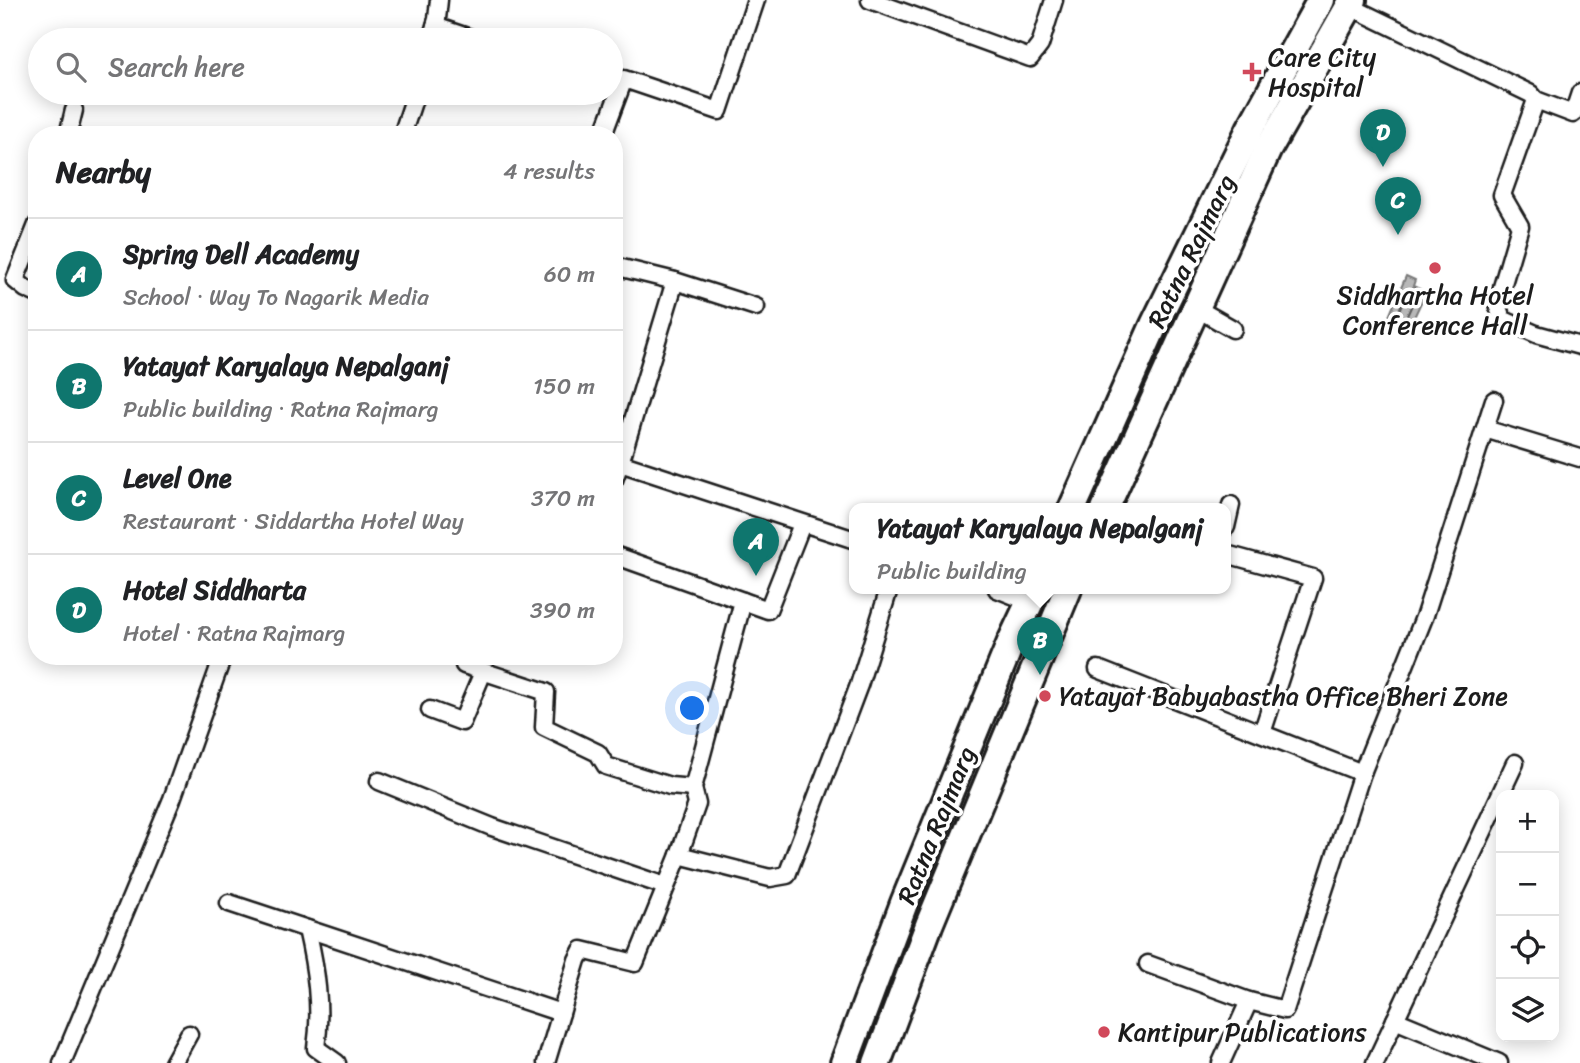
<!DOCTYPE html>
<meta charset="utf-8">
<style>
:root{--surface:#fff;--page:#f6f6f6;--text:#202124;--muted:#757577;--line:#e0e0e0;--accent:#0f766e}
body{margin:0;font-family:Sriracha,sans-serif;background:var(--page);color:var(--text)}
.controls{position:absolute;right:21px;bottom:21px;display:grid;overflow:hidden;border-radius:14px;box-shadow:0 4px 18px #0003}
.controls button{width:63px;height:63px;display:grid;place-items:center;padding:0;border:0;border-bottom:2px solid var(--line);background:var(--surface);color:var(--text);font:35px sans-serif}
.you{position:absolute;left:693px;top:709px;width:24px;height:24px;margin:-18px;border:5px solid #fff;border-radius:50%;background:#1a73e8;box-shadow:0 0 0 10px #1a73e833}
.badge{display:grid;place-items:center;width:46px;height:46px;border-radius:50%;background:var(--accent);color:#fff;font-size:23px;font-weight:700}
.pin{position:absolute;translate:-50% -58px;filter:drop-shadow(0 2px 4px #0008)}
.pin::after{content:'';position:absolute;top:37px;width:24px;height:21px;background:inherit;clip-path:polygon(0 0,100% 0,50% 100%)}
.popup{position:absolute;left:849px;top:503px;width:382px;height:91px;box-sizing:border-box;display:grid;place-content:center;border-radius:14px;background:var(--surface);filter:drop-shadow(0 2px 5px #0005);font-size:23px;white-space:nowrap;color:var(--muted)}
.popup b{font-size:26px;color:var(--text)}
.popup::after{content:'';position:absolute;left:50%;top:100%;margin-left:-14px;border:14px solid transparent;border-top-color:var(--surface)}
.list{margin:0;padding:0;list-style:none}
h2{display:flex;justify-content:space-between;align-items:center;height:91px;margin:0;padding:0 28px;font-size:30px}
h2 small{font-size:23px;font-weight:400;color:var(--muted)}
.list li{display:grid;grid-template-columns:46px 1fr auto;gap:21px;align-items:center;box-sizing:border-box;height:112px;padding:0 28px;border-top:2px solid var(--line)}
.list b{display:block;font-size:26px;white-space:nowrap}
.list p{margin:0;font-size:23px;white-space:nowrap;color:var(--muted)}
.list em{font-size:23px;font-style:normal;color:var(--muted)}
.icon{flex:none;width:38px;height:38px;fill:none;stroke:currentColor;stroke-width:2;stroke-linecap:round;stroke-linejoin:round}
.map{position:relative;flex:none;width:1580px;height:1063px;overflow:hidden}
.search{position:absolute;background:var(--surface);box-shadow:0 4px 18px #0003;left:28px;top:28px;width:595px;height:77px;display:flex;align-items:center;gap:18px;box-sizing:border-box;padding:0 24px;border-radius:38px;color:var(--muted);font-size:26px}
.panel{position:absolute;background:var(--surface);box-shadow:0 4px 18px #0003;left:28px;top:126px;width:595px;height:539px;border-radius:28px}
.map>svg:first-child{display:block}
.water{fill:#b8b8b8;stroke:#7a7a7a;stroke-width:2}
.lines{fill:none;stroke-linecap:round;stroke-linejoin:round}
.shore{stroke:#5a5a5a;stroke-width:2}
.minor-casing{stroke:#1c1c1c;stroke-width:21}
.trunk-casing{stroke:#1c1c1c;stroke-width:32}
.minor{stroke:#fff;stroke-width:16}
.trunk{stroke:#fff;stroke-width:26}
.poi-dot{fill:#d1495b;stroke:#fff;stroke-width:2.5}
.labels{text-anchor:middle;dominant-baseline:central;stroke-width:7;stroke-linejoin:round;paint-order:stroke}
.poi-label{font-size:26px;fill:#1c1c1c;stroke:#fff;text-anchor:start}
.street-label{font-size:26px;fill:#1c1c1c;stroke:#fff}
</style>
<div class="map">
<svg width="1580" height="1063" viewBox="0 0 1580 1063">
<rect width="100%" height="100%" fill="#fff"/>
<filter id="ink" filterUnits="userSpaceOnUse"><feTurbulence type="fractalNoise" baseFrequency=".0143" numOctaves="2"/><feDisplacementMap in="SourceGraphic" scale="14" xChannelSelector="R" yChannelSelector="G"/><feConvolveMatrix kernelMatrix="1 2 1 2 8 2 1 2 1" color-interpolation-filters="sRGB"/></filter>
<g filter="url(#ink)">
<polygon class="water" points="1406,276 1415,280 1413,286 1426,292 1408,330 1387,321"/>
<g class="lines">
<polygon class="shore" points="1409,293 1414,295 1415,298 1406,318 1402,320 1397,315 1406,294"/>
<defs>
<g id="minor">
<polyline points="870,0 1030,58 1040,45 1054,0"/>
<polyline points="1349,6 1531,94 1536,100 1573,114 1580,93"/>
<polyline points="435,26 476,40"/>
<polyline points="431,40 437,19 439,0"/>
<polyline points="1536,100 1502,195 1520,226 1497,304 1502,319 1536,334 1580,346"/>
<polyline points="68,135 74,110"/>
<polyline points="402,135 416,93"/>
<polyline points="603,135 624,79 719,111 756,0"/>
<polyline points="37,225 15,280 26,289 37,294"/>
<polyline points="614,266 675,281 620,463 855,540"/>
<polyline points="675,281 756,307"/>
<polyline points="1196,308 1233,329"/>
<polyline points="1485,429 1580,458"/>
<polyline points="614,480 620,463"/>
<polyline points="1226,527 1231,505"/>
<polyline points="1226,554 1313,578 1262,733"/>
<polyline points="614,555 743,601"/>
<polyline points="997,589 1030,602"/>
<polyline points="464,665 546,692 544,727 598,753 606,766 670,786 693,788"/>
<polyline points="1098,669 1362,773"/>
<polyline points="430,710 462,722 483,672"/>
<polyline points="379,781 492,827 665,886"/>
<polyline points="679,855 697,804 693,788 743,601 768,610 802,524"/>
<polyline points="229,903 561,1013"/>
<path d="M307 929C316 968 322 1008 316 1048L337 1063"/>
<polyline points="1148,964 1249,1001"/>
<polyline points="1395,1020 1499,1063"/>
<polyline points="62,1063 172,799 223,656"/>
<polyline points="173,1063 189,1034"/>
<polyline points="546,1063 577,960 582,950 635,963 679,855 770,878 787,875 859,685 889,589"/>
<polyline points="1221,1063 1249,1001 1285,1010 1362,773 1425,615 1494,400"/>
<polyline points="1375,1063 1515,763"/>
</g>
<g id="trunk">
<polyline points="1072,509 1154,325 1250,129 1321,0"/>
<polyline points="1105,509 1268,149 1353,0"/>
<polyline points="844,1063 904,903 1011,642 1036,589"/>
<polyline points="877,1063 929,925 1068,589"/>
</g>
</defs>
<use href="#minor" class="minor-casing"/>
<use href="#trunk" class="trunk-casing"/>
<use href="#minor" class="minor"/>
<use href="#trunk" class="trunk"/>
</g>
</g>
<g class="poi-dot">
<path d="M1248.5 61.5h7v7h7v7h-7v7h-7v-7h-7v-7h7z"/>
<circle cx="1435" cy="268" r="7"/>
<circle cx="1045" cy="696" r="7"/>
<circle cx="1104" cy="1032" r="7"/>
</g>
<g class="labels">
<g class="poi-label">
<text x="1268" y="57">Care City<tspan x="1268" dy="30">Hospital</tspan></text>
<text x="1435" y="295" text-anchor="middle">Siddhartha Hotel<tspan x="1435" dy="30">Conference Hall</tspan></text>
<text x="1059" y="696">Yatayat Babyabastha Office Bheri Zone</text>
<text x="1118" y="1032">Kantipur Publications</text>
</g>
<g class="street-label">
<text transform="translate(1191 251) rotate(-64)">Ratna Rajmarg</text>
<text transform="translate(936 825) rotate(-68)">Ratna Rajmarg</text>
</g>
</g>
</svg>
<div class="controls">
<button>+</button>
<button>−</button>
<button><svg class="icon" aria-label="locate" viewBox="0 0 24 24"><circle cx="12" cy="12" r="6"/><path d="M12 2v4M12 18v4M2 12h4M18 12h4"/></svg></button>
<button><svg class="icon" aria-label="layers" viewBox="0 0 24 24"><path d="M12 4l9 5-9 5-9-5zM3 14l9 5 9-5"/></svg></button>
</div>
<div class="you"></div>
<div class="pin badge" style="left:756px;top:576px">A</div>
<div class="pin badge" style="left:1040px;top:675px">B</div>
<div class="popup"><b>Yatayat Karyalaya Nepalganj</b>Public building</div>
<div class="pin badge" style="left:1398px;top:235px">C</div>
<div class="pin badge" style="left:1383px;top:167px">D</div>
<div class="search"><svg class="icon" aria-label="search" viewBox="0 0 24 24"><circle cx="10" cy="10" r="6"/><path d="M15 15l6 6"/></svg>Search here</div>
<section class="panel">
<h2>Nearby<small>4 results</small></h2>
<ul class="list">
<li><span class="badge">A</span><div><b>Spring Dell Academy</b><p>School · Way To Nagarik Media</p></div><em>60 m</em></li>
<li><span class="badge">B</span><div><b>Yatayat Karyalaya Nepalganj</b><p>Public building · Ratna Rajmarg</p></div><em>150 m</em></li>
<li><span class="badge">C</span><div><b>Level One</b><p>Restaurant · Siddartha Hotel Way</p></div><em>370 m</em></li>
<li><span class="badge">D</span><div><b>Hotel Siddharta</b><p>Hotel · Ratna Rajmarg</p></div><em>390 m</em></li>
</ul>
</section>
</div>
